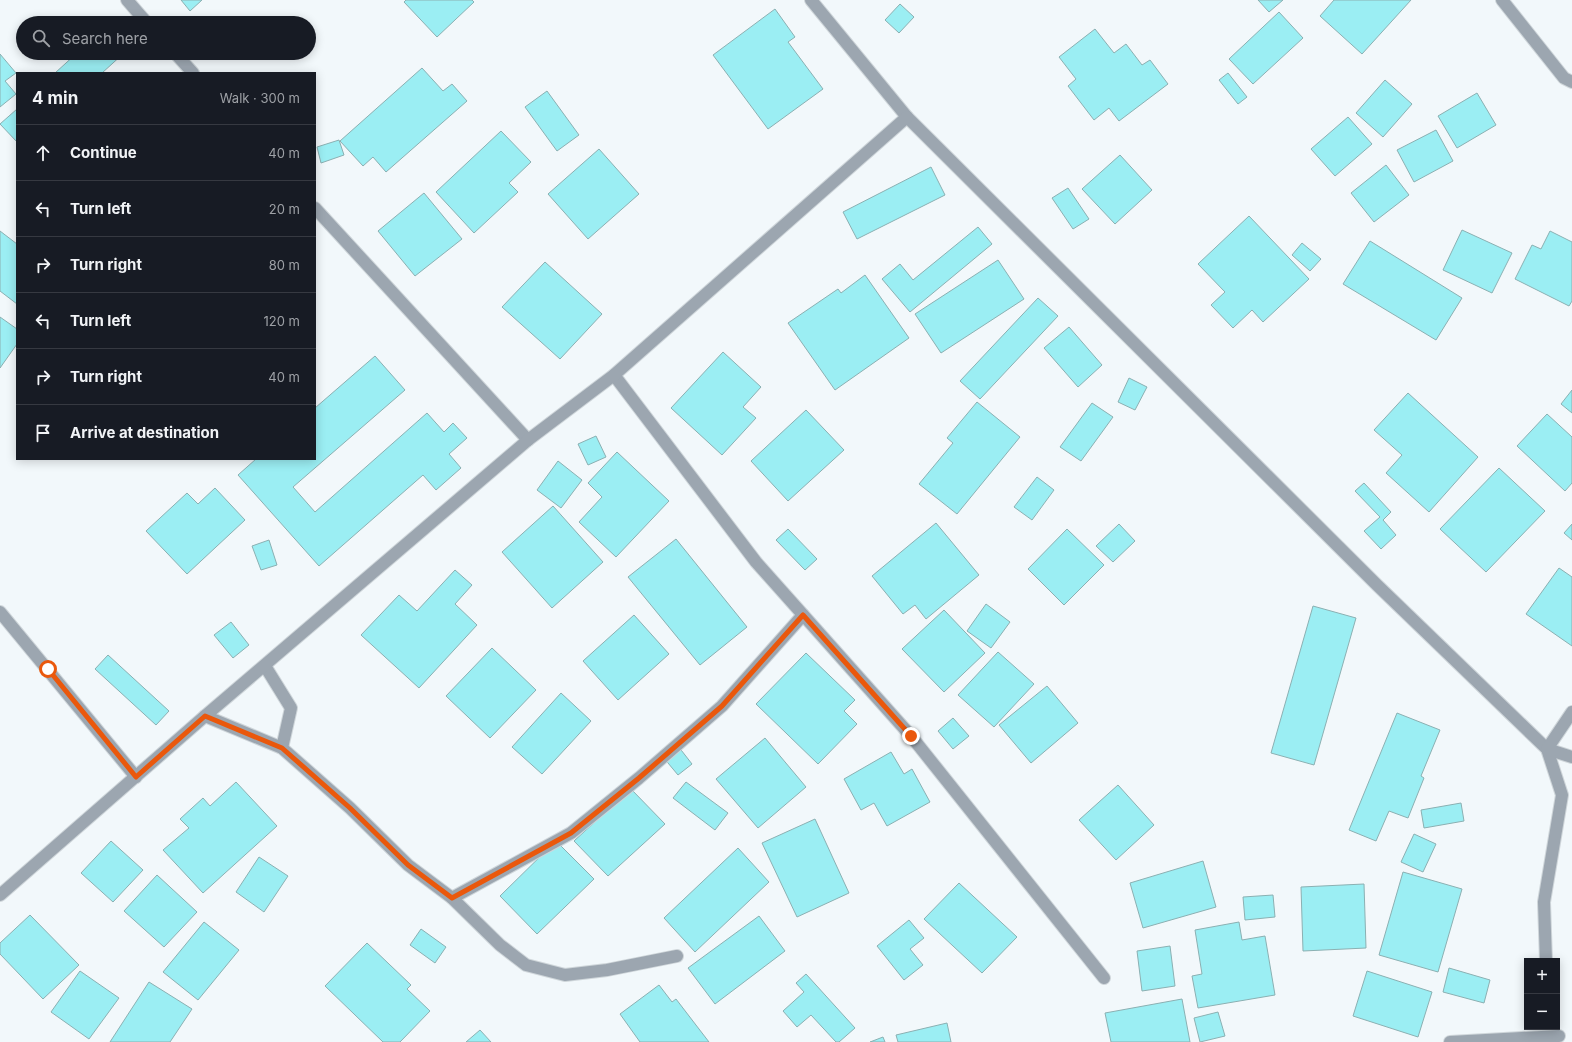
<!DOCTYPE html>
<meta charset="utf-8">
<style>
:root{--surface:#171b24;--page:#242831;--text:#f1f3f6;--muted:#9ea1a6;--line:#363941}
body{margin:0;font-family:Inter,sans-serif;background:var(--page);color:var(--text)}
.controls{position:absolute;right:12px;bottom:12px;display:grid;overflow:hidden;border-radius:0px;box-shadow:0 2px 10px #0003}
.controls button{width:36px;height:36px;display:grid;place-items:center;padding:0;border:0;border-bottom:1px solid var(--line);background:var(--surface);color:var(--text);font:20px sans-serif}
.stop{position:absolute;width:12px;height:12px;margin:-9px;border:3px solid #ea580c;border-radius:50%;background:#fff}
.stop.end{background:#ea580c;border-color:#fff;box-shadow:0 1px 4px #0008}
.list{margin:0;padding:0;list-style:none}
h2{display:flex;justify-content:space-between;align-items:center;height:52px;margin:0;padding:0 16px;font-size:17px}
h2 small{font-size:13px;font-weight:400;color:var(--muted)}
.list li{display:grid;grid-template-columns:26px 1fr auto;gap:12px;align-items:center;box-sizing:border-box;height:56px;padding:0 16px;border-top:1px solid var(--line)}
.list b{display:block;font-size:15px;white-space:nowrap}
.list em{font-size:13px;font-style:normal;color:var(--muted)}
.icon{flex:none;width:22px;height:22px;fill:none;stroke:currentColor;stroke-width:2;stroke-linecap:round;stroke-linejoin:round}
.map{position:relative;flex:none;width:1572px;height:1042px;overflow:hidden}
.search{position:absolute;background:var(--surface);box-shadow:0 2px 10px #0003;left:16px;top:16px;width:300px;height:44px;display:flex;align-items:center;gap:10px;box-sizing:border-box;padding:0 14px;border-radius:22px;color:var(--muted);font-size:15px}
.panel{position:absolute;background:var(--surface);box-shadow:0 2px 10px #0003;left:16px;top:72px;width:300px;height:388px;border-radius:0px}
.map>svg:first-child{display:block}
.building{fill:#9beef3;stroke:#8bb0b2}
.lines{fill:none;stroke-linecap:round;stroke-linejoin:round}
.street-casing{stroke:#cfd6da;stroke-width:14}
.street{stroke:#9ca6b0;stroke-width:12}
.route{stroke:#ea580c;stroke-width:5}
</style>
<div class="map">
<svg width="1572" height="1042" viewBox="0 0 1572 1042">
<rect width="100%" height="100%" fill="#f2f8fb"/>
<g class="building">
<polygon points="181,0 202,0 190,11"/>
<polygon points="406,0 472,0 474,2 437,37 404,2"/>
<polygon points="1258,0 1283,0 1269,12"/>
<polygon points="1334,0 1411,0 1362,54 1320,16"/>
<polygon points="900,4 914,17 899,33 885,20"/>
<polygon points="775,9 795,37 788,42 823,89 768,129 713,55"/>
<polygon points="1279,12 1303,38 1253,84 1229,59"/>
<polygon points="1095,29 1114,53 1126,44 1142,65 1150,60 1168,84 1119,121 1109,108 1094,120 1068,86 1076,79 1059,57"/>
<polygon points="77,53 124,53 102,73 55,73"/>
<polygon points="0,54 16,73 5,81 16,94 0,107"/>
<polygon points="422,68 443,91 452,84 467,101 386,172 373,157 363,166 340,141"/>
<polygon points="1228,73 1247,97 1238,104 1219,80"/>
<polygon points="1385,80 1412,104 1383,137 1356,113"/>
<polygon points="547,91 579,135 557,151 525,107"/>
<polygon points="1477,93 1496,125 1457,148 1438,116"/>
<polygon points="17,109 17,142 0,124"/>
<polygon points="1348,117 1372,144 1335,176 1311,149"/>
<polygon points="1436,130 1453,161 1414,182 1397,150"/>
<polygon points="501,131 531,162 509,183 518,192 474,233 436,192"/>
<polygon points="339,140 344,155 321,163 317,147"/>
<polygon points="599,149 639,194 588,239 548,194"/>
<polygon points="1120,155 1152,190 1115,224 1082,189"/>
<polygon points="1386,165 1409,195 1374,222 1351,193"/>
<polygon points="931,167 945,195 857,239 843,212"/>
<polygon points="1068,188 1089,219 1073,229 1052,198"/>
<polygon points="424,193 462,239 415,276 378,231"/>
<polygon points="1249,216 1309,279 1263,322 1252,310 1233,328 1211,305 1225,292 1198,264"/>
<polygon points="978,227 992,244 910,312 882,279 900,264 913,280"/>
<polygon points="1462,230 1512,253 1492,293 1443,270"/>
<polygon points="0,231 17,244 17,304 0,291"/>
<polygon points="1550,231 1572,242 1572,301 1569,306 1515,279 1532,245 1541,249"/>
<polygon points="1370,241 1462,298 1436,340 1343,284"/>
<polygon points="1302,243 1321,259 1310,271 1292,255"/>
<polygon points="998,260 1024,299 941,353 915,314"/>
<polygon points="545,262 602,314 560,359 502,307"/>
<polygon points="865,275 909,338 835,390 788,323 838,289 841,293"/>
<polygon points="1038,298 1058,316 980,399 960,381"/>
<polygon points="0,317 17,329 17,344 0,368"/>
<polygon points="1069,327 1102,365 1078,387 1044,348"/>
<polygon points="723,352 761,387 743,407 756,418 722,455 671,408"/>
<polygon points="375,356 405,390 293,487 315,512 427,413 444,432 453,423 467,438 449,454 461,468 436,490 423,475 319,566 238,475 256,459 315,459 315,408"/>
<polygon points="1129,378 1147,387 1135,410 1118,402"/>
<polygon points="1572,390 1572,413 1561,404"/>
<polygon points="1408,393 1478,457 1429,512 1386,473 1402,455 1374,430"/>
<polygon points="977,402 1020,437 957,514 919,484 953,443 947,438"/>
<polygon points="1092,403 1113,417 1081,461 1060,447"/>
<polygon points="806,410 844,450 788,501 751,461"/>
<polygon points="1547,414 1572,437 1572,483 1565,491 1517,446"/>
<polygon points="596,436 606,457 588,465 578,444"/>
<polygon points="617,452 669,501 616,557 579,522 602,497 588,483"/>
<polygon points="558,461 582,480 561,508 537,490"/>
<polygon points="1499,468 1545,511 1486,572 1440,529"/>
<polygon points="1037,477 1054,490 1032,520 1014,507"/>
<polygon points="1364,483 1391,512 1383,520 1396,535 1381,549 1364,531 1380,517 1355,491"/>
<polygon points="215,488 245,520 187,574 146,531 187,493 198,504"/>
<polygon points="553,506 603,562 552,608 502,552"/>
<polygon points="936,523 979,575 926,619 915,605 903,614 872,576"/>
<polygon points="1119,524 1135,541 1113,562 1096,546"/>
<polygon points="1572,524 1572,540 1564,533"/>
<polygon points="788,529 817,559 805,570 776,540"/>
<polygon points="1067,529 1104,565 1064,605 1028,569"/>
<polygon points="676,539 747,627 700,665 628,577"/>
<polygon points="269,540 277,565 261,570 252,546"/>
<polygon points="1559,568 1572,577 1572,646 1526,614"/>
<polygon points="455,570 472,585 455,604 477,625 419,688 361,635 399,595 417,611"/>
<polygon points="986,604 1010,622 991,648 967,631"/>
<polygon points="1313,606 1356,618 1314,765 1271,753"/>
<polygon points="944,610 985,653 944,692 902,649"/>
<polygon points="634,615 669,654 618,700 583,661"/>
<polygon points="231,622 249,645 233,658 214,635"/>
<polygon points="492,648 536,690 490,738 446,696"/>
<polygon points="998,652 1034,684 994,727 958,695"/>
<polygon points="806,653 855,700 844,711 857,724 818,764 756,704"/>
<polygon points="108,655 169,711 156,725 95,669"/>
<polygon points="1047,686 1078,723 1031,763 999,725"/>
<polygon points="561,693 591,721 542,774 512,747"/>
<polygon points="1397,713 1440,730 1421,776 1424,778 1408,818 1389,811 1376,841 1349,830"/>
<polygon points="953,718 969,736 953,749 938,731"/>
<polygon points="765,738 806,787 758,828 716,779"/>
<polygon points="678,746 692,764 678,775 663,757"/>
<polygon points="891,752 904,774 912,769 930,802 887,826 874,803 861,810 844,779"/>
<polygon points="236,782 277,826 203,893 163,850 189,828 180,819 203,798 210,806"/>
<polygon points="686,782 728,813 715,830 673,798"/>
<polygon points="1118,785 1154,825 1116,860 1079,820"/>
<polygon points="631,789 665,824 608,876 574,841"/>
<polygon points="1461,803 1464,821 1424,828 1421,810"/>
<polygon points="815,819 849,893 797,917 762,843"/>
<polygon points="1414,834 1436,844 1423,872 1401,862"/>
<polygon points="111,841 143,870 113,902 81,873"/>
<polygon points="556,841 594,879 537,934 500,896"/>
<polygon points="738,848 769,882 695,952 664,918"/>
<polygon points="259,857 288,876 264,912 236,892"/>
<polygon points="1203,861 1216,907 1143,928 1130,883"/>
<polygon points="1403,872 1462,889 1438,972 1379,955"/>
<polygon points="157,875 197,912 164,947 124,911"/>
<polygon points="959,883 1017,937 982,973 924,919"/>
<polygon points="1364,884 1366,948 1303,951 1301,887"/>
<polygon points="1273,895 1275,917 1245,920 1243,897"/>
<polygon points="30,915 79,965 43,999 0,954 0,943"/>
<polygon points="759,916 785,951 715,1004 688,968"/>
<polygon points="909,920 924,938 910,949 923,965 904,980 877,946"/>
<polygon points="204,922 239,950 198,1000 163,972"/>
<polygon points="1239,922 1242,940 1265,936 1275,995 1198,1008 1192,976 1202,974 1195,930"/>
<polygon points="421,929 446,947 435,963 410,945"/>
<polygon points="367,943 411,985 407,989 430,1011 400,1042 383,1042 325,986"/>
<polygon points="1170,946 1175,986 1142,991 1137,951"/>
<polygon points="1449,968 1490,980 1484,1003 1443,992"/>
<polygon points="80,971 119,998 89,1039 51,1012"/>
<polygon points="1367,971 1432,992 1418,1037 1353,1016"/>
<polygon points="806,974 855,1028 839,1042 836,1042 811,1015 797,1027 783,1011 804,992 796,983"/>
<polygon points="149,982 192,1009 170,1042 110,1042"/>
<polygon points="659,985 672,1002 676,999 709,1042 640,1042 620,1014"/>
<polygon points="1182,999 1190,1042 1111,1042 1105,1013"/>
<polygon points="1218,1012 1225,1036 1200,1042 1194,1018"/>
<polygon points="947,1023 951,1042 898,1042 896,1035"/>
<polygon points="480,1030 491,1042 466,1042"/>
<polygon points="883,1037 885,1042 870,1042"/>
</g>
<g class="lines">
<defs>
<g id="street">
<polyline points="127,0 147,23"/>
<polyline points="811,0 907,117 1377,585 1547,749 1562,795 1544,902 1546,961"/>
<polyline points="1502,0 1564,78 1572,82"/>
<polyline points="175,53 193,73"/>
<polyline points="315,208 528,440"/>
<polyline points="614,375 756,562 911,736 1104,978"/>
<polyline points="0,612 136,777"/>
<polyline points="265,666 291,708 282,748"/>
<polyline points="1572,712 1547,749 1572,757"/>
<polyline points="205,716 282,748 350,808 408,865 452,898 500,945 526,965 565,975 607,970 677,956"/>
<polyline points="0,895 205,716 528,440 614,375 907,117"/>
<polyline points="452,898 571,833 639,778 722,706 803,615"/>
<polyline points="1450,1042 1559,1036"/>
</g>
</defs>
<use href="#street" class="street-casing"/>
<use href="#street" class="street"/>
</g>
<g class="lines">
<polyline class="route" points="48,669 136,777 205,716 282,748 350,808 408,865 452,898 571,833 639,778 722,706 803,615 911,736"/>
</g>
</svg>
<div class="controls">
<button>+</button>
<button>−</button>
</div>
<div class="stop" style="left:48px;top:669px"></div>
<div class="stop end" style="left:911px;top:736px"></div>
<div class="search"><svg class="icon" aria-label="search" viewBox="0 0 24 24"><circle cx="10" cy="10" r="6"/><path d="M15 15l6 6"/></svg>Search here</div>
<section class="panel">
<h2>4 min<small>Walk · 300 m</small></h2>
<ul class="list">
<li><svg class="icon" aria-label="ahead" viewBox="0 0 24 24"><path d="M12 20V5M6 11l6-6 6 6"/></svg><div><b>Continue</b></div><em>40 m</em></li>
<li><svg class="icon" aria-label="left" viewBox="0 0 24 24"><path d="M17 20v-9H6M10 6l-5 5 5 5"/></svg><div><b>Turn left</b></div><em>20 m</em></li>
<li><svg class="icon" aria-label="right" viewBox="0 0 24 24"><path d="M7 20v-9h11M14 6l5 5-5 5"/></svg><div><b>Turn right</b></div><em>80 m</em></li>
<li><svg class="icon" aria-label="left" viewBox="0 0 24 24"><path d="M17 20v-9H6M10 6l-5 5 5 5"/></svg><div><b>Turn left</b></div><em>120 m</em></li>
<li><svg class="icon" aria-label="right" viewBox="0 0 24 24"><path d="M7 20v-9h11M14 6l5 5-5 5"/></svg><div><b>Turn right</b></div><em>40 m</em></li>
<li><svg class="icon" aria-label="arrive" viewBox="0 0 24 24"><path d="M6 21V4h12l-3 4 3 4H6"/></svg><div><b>Arrive at destination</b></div></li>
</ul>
</section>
</div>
